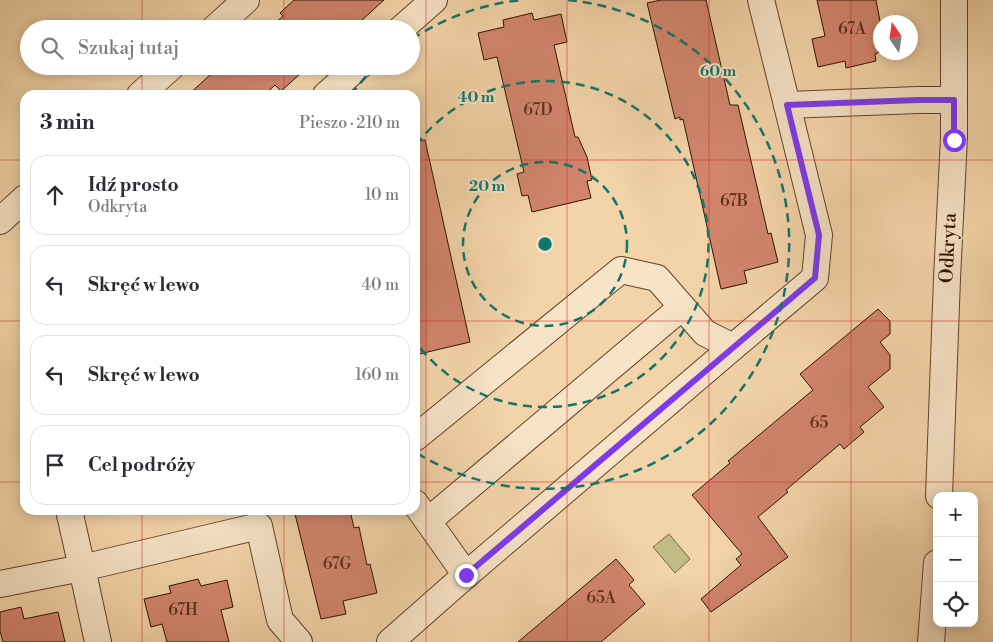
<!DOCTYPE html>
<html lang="pl">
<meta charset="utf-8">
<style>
:root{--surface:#fff;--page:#f2f2f3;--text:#2b2b33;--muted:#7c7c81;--line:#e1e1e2}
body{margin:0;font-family:"Libre Bodoni",serif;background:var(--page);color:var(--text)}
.controls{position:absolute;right:15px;bottom:15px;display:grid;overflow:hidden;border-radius:10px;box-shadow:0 2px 12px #0003}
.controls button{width:45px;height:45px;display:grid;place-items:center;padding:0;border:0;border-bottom:1px solid var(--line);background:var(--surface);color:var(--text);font:25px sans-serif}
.compass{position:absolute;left:873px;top:15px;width:45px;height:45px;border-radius:50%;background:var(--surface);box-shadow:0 2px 12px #0003;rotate:347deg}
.stop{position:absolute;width:15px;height:15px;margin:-11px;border:4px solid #7c3aed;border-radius:50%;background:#fff}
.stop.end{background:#7c3aed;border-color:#fff;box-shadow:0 1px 5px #0008}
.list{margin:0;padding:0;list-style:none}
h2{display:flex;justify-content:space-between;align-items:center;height:65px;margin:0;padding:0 20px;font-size:21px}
h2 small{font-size:16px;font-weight:400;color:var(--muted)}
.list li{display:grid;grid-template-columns:32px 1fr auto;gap:15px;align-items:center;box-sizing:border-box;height:80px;margin:0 10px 10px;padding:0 10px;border:1px solid var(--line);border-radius:15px}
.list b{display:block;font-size:19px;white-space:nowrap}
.list p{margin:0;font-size:16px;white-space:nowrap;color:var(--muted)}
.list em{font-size:16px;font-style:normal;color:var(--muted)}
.icon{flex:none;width:28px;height:28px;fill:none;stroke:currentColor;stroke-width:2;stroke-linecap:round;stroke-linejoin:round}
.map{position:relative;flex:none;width:993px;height:642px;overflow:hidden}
.search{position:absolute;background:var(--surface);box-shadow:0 2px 12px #0003;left:20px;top:20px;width:400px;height:55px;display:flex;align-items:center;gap:12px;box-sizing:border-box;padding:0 18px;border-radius:28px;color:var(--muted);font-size:19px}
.panel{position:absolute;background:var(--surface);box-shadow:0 2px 12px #0003;left:20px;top:90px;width:400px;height:425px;border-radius:15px}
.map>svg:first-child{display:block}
.green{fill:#c0bb84;stroke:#786642}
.building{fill:#d2856d;stroke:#301200}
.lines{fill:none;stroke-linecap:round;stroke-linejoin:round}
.minor-casing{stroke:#61422a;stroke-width:28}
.minor{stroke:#f7e3c6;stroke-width:26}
.route{stroke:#7c3aed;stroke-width:6}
.grid{fill:none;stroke:#d62828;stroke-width:1;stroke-opacity:0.55}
.ring{fill:none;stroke:#0f766e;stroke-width:2.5;stroke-dasharray:9 6}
.labels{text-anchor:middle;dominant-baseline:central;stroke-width:4;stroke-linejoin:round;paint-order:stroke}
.number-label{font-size:16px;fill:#582f1b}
.street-label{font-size:19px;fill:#301200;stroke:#f7e3c6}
.centre{fill:#0f766e;stroke:#f7e3c6;stroke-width:2.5}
.ring-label{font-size:15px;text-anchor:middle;font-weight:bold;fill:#0f766e;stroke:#f7e3c6;stroke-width:4;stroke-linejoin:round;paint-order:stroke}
</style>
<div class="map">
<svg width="993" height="642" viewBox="0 0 993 642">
<rect width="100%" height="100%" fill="#f3d4a8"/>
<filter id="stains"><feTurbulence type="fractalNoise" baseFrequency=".004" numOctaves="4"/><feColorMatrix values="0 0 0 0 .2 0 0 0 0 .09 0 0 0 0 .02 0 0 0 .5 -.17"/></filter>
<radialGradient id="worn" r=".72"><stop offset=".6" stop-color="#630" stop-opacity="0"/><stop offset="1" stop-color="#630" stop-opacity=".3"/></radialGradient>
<polygon class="green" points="669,534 690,559 675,573 653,547"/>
<g class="building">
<polygon points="294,0 384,0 352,29 269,29 283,16 280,13"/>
<polygon points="661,0 706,0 730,105 738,105 768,234 771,233 778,262 744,271 747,283 721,289 683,119 680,120 680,117 675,119 647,3"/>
<polygon points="817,0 876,0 880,21 880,52 875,54 876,61 846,68 845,61 818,67 812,39 825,36"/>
<polygon points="532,13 534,20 561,14 567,42 554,45 575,137 578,137 587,157 592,180 587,181 591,198 532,212 528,195 522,196 517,174 524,172 497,57 484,60 478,33 504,27 503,20"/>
<polygon points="220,66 309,66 281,91 275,85 264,95 188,95"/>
<polygon points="425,140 470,342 415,355 415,141"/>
<polygon points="878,309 890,321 890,334 880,342 890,355 890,369 868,387 884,407 860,427 864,432 844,449 840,444 786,490 788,492 758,517 788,557 711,612 701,599 741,565 736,559 742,554 692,495 730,463 728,461 813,390 800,374"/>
<polygon points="294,510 350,510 354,528 359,527 367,565 370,564 377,593 343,601 346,614 321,619"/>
<polygon points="616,559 634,580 629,585 645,604 601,642 518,642"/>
<polygon points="198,579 201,586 227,580 233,607 221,610 229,642 167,642 162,624 151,627 144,599 171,593 169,586"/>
<polygon points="21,607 24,619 58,612 65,642 3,642 0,631 0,612"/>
</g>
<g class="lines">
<defs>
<g id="minor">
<polyline points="761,0 787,105"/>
<polyline points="214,29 246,0"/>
<polyline points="401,29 434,0"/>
<polyline points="140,95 172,66"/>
<polyline points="326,95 359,66"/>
<polyline points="0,221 25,198"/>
<polyline points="415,438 621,270 657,278 705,333 733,347 815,278 819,235 787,105 918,100 954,100"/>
<polyline points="939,496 947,278 954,137 954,0"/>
<polyline points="428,521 682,307"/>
<polyline points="466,575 733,347"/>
<polyline points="0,584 82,568 69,510"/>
<polyline points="98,642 82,568 259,526 280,620 299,642"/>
<polyline points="390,642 466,575 415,503"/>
<polyline points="931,642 937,563"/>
</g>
</defs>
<use href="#minor" class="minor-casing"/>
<use href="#minor" class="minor"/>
</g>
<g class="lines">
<polyline class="route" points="466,575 815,278 819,235 787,105 918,100 954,100 954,140"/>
</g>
<path class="grid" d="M142 0V29M284 0V29M426 0V642M567 0V642M709 0V642M851 0V642M142 66V95M284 66V95M0 160H25M415 160H993M0 321H25M415 321H993M0 482H25M415 482H993M142 510V642M284 510V642"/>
<g class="ring">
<circle cx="545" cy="244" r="82"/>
<path d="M416 145A163 163 0 1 1 416 343"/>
<path d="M351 95A245 245 0 0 1 376 66M412 39A245 245 0 0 1 522 0M568 0A245 245 0 1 1 415 452"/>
</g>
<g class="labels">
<g class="number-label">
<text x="852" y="29">67A</text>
<text x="538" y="110">67D</text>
<text x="734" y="201">67B</text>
<text x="819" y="423">65</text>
<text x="337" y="564">67G</text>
<text x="601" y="598">65A</text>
<text x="183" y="610">67H</text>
</g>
<g class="street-label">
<text transform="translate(948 248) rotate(-87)">Odkryta</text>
</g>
</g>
<circle cx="545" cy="244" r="8" class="centre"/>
<g class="ring-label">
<text x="718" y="76">60 m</text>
<text x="476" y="102">40 m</text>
<text x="487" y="191">20 m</text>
</g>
<rect width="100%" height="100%" filter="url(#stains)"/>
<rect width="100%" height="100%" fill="url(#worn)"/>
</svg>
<div class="controls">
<button>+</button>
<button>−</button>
<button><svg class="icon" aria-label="locate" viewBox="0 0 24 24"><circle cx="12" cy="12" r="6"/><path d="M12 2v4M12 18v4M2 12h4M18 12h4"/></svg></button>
</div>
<svg class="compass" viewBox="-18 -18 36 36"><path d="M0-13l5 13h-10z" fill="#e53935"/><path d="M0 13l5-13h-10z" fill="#7c7c81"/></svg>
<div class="stop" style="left:954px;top:140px"></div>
<div class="stop end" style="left:466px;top:575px"></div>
<div class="search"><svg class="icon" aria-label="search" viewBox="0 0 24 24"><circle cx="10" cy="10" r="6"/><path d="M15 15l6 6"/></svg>Szukaj tutaj</div>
<section class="panel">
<h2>3 min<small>Pieszo · 210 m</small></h2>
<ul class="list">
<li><svg class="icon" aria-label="ahead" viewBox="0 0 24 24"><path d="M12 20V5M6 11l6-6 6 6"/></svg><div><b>Idź prosto</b><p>Odkryta</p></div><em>10 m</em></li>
<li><svg class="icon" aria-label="left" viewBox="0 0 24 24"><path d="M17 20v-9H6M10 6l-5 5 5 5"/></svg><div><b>Skręć w lewo</b></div><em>40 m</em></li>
<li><svg class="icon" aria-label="left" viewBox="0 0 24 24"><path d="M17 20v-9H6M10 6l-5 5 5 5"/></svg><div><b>Skręć w lewo</b></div><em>160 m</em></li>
<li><svg class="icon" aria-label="arrive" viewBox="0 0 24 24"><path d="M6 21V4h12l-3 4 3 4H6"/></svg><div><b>Cel podróży</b></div></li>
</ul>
</section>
</div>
